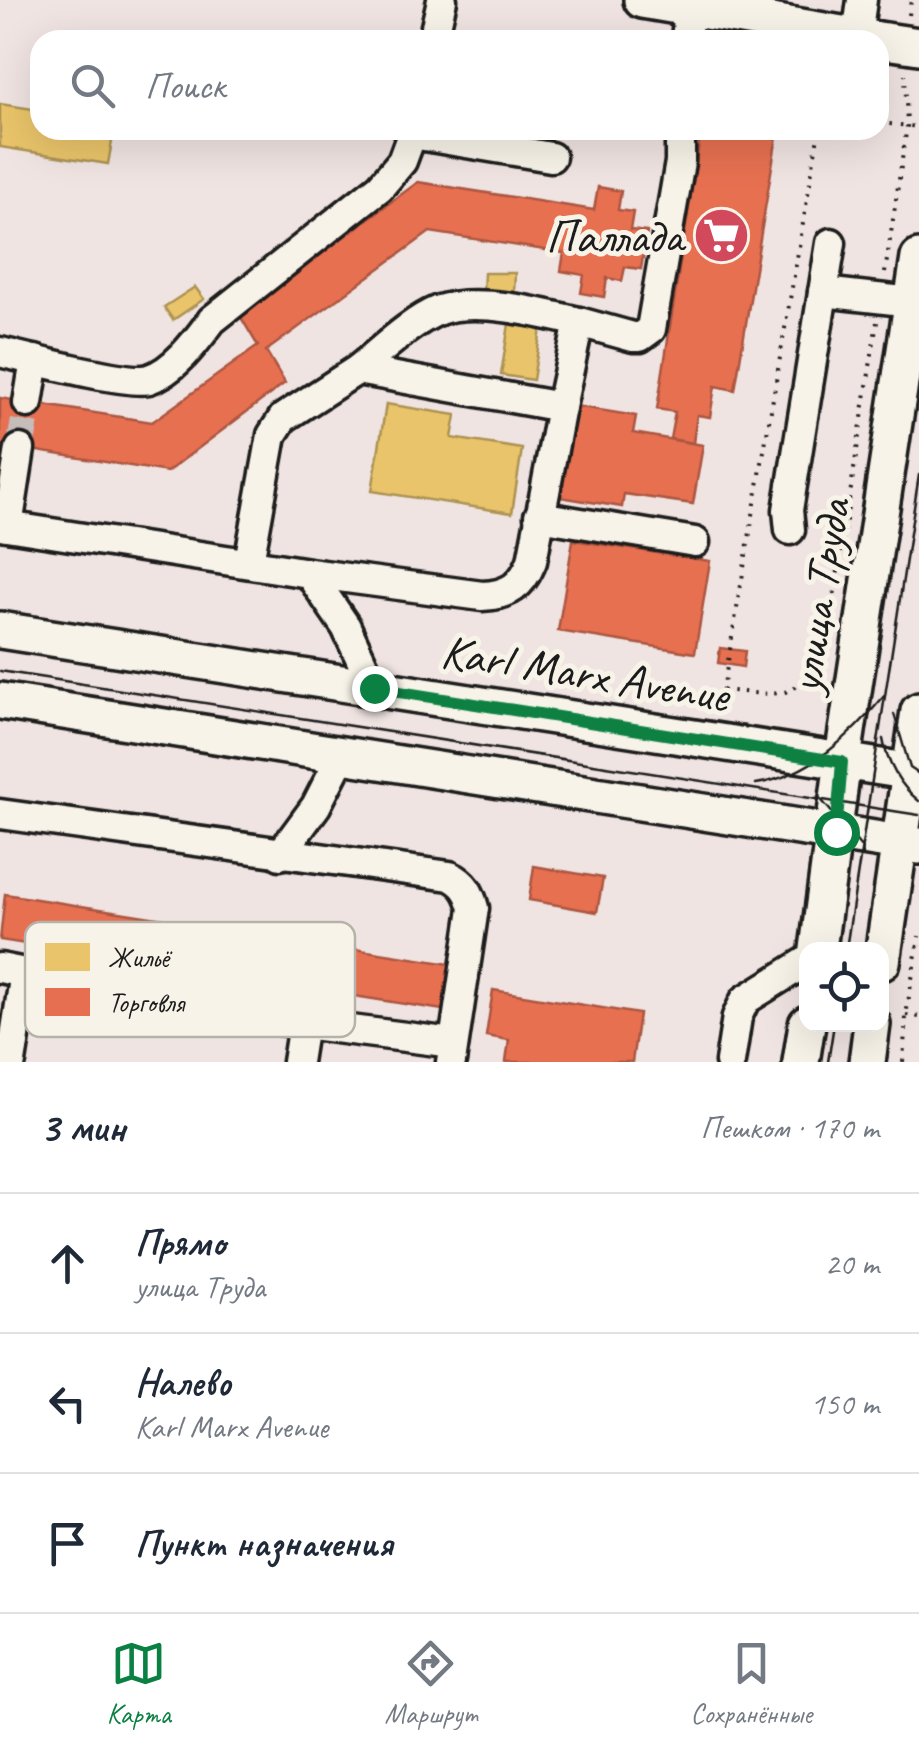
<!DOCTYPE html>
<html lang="ru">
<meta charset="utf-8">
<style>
:root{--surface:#fff;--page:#f2f2f3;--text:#1f2937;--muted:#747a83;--line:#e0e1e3;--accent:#0b8043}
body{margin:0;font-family:Caveat,sans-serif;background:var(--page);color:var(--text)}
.controls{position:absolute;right:30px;bottom:30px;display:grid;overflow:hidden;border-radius:20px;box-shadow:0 10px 40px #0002}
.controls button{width:90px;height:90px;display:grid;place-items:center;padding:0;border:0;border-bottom:2px solid var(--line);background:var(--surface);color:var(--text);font:50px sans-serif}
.stop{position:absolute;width:30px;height:30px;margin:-22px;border:8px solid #0b8043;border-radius:50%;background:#fff}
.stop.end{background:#0b8043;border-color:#fff;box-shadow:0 2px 10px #0008}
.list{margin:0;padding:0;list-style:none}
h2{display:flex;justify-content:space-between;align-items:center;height:130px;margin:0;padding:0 40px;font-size:42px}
h2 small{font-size:32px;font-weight:400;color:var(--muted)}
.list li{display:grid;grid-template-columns:65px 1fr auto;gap:30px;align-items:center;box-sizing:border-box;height:140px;padding:0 40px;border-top:2px solid var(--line)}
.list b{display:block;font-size:38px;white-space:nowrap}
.list p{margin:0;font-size:32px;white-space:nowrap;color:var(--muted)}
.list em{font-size:32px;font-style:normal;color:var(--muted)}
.icon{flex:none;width:55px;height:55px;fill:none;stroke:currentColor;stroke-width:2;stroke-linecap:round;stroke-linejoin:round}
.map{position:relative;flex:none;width:919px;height:1062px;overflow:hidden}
.search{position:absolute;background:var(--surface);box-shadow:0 10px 40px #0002;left:30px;right:30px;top:30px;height:110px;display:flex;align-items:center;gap:25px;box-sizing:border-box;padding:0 35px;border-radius:30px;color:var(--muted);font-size:38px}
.sheet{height:550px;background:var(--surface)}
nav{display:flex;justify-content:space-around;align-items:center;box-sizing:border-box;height:140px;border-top:2px solid var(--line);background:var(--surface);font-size:28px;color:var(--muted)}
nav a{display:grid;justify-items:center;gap:5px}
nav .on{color:var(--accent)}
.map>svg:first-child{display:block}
.homes{fill:#e9c46a;stroke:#ac9253;stroke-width:2.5}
.shops{fill:#e76f51;stroke:#aa5641;stroke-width:2.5}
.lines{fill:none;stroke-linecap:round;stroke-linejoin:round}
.minor-tunnel{stroke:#c6bcba;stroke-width:28;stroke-dasharray:28 14;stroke-linecap:butt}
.minor-casing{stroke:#1c1c1c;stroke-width:35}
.major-casing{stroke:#1c1c1c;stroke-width:42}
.path{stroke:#1c1c1c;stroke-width:4;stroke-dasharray:2.5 8;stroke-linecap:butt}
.minor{stroke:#f7f3e8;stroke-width:28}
.major{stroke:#f7f3e8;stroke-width:35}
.tram{stroke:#1c1c1c;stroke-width:2.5}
.route{stroke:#0b8043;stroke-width:12}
.labels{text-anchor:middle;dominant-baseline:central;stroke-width:10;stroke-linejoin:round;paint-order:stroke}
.poi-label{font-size:48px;fill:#1c1c1c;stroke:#f7f3e8;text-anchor:end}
.street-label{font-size:48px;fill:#1c1c1c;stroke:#f7f3e8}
.key{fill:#f7f3e8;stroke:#b5b2ab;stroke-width:2.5}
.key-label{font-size:28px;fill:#1c1c1c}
</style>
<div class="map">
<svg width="919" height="1062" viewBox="0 0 919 1062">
<rect width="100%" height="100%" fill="#f0e4e2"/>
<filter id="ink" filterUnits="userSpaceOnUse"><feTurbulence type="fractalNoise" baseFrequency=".01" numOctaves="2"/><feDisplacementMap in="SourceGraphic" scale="20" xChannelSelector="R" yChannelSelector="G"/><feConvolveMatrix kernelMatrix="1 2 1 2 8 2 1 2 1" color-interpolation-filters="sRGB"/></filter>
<g filter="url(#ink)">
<g class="homes">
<polygon points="0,104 40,110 40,130 114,130 108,164 0,147"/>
<polygon points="484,273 515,273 514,293 483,293"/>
<polygon points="195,287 204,299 173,320 164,307"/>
<polygon points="509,324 541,329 533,380 501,375"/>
<polygon points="386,404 456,415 452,438 522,449 512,513 372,491"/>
</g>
<g class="shops">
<polygon points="701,130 778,130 735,390 715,386 710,417 697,415 693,443 670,439 675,412 657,409"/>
<polygon points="418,182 594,210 598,187 621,191 618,210 633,212 630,230 647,232 641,269 625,267 622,281 607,278 604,297 581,293 584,275 561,271 564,253 430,232 266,351 285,383 167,472 0,445 0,398 152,422 258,346 239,314"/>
<polygon points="575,406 636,416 633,433 703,445 693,504 624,494 622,507 560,497"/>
<polygon points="573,540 710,561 695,653 558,631"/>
<polygon points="720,648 745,651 743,667 718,663"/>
<polygon points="534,866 603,878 597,912 529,900"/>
<polygon points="5,894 450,964 443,1010 0,940"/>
<polygon points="493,990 639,1014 632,1062 506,1062 509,1040 486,1036"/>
</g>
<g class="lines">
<polyline class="minor-tunnel" points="20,449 28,403"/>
<defs>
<g id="minor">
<polyline points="857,37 862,0"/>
<polyline points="433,40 442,0"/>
<polyline points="686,40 689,8"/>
<polyline points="823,292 912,302"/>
<polyline points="579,322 633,337 640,337 651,329 680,162 680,130"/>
<path d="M0 352C26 358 129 385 149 379 175 371 197 340 212 320L380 187 402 161 412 134 551 157"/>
<polyline points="28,403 35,360"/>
<polyline points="539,516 695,542"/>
<polyline points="0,525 309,573 346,627 374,688"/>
<polyline points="8,526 20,449"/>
<polyline points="790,530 788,510 831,243"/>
<path d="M249 562 272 435 283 418 357 370 561 407 579 322C541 313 477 297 439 310 410 322 382 350 357 370"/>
<path d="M309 573 482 596C509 595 522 586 532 561L561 407"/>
<path d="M0 814 450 876C465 883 470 893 474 908L451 1062"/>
<polyline points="280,855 316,806 342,755"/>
<polyline points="0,968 25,973"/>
<polyline points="11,1062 25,973 303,1024 453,1043"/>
<polyline points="297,1062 303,1024"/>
<polyline points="730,1062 737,1017 745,1000 806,962"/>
</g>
<g id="major">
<polyline points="642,0 877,40"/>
<polyline points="879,40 919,46"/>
<polyline points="0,630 919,773"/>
<polyline points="0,701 919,846"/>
<polyline points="818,949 846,738 919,258"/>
<polyline points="882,962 919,711"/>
<polyline points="801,1062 807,1024"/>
<polyline points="867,1062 872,1024"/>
</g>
</defs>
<use href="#minor" class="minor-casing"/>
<use href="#major" class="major-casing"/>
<g class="path">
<polyline points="909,15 911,0"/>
<polyline points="879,123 919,127"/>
<path d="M819 130 723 690C792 697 799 701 828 635L877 322"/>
<polyline points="885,273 907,126 905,74"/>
<polyline points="906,1015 919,1017"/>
<polyline points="903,1062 906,1015 919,936"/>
</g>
<use href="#minor" class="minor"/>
<use href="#major" class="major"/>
<g class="tram">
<polyline points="0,671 919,815"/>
<polyline points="894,714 910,768 919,774"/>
<path d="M883 739C887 763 900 786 919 801"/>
<path d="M756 784C809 776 852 735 885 695"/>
<polyline points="818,796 862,848 863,855"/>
<polyline points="846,949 919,475"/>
<polyline points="828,1062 834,1024"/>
</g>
</g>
</g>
<g class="lines" filter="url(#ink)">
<polyline class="route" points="374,688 842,762 836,832"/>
</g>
<defs>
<symbol id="supermarket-disc" viewBox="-11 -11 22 22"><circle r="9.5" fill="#d1495b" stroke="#f7f3e8"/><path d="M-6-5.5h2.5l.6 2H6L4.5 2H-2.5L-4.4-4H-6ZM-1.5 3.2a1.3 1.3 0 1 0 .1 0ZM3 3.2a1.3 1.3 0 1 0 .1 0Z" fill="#fff"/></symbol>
</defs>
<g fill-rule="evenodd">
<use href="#supermarket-disc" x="690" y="204" width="63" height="63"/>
</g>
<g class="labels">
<g class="poi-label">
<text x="683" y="236">Паллада</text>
</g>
<g class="street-label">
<text transform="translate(819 596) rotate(-81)">улица Труда</text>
<text transform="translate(585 673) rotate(9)">Karl Marx Avenue</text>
</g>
</g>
<rect x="25" y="922" width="330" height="115" rx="15" class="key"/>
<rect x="45" y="943" width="45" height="28" fill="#e9c46a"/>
<rect x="45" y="988" width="45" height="28" fill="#e76f51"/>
<g class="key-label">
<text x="108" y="967">Жильё</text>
<text x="108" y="1012">Торговля</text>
</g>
</svg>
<div class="controls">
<button><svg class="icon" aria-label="locate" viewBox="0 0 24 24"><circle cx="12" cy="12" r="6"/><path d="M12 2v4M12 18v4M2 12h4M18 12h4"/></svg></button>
</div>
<div class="stop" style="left:836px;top:832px"></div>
<div class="stop end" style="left:374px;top:688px"></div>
<div class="search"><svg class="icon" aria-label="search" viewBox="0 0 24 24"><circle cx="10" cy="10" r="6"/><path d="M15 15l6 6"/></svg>Поиск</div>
</div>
<section class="sheet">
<h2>3 мин<small>Пешком · 170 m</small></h2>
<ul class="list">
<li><svg class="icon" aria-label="ahead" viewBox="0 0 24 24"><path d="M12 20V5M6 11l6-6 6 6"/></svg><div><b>Прямо</b><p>улица Труда</p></div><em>20 m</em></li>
<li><svg class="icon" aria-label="left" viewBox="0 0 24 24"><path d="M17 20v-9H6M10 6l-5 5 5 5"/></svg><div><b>Налево</b><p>Karl Marx Avenue</p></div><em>150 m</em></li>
<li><svg class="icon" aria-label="arrive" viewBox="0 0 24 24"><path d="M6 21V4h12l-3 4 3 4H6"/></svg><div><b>Пункт назначения</b></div></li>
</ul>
</section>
<nav>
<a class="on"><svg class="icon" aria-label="map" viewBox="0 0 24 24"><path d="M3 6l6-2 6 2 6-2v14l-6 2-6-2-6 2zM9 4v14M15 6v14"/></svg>Карта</a>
<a><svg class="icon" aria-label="directions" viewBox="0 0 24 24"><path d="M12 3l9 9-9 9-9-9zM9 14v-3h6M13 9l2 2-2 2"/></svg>Маршрут</a>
<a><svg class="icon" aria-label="saved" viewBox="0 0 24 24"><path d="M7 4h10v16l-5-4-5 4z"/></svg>Сохранённые</a>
</nav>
